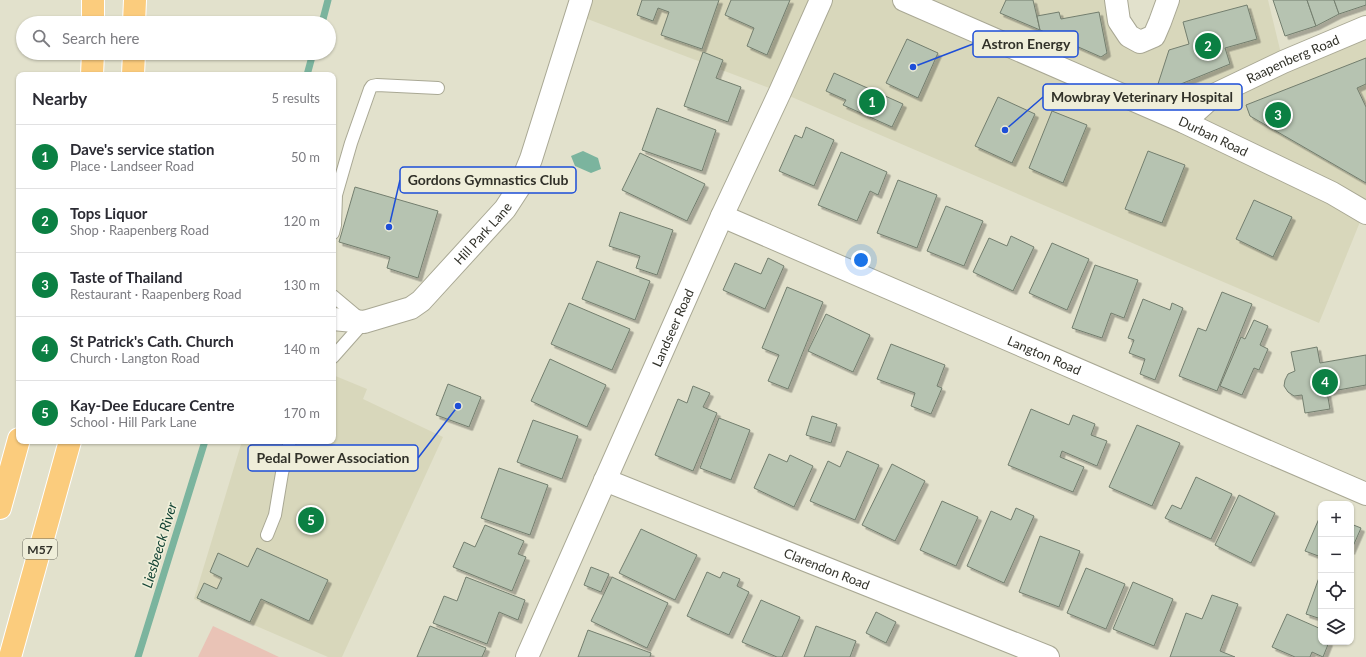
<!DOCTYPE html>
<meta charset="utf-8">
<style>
:root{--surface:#fff;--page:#f7f7f7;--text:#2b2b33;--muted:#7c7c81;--line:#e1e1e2;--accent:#0b8043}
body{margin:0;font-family:Lato,sans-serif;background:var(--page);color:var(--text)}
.controls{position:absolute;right:12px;bottom:12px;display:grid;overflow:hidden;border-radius:8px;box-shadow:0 1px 3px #0004}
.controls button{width:36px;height:36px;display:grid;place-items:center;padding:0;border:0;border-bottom:1px solid var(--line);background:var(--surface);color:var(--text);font:20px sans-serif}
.you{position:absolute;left:861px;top:260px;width:14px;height:14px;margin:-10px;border:3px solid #fff;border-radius:50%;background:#1a73e8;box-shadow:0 0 0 6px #1a73e833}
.badge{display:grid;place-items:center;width:26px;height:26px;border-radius:50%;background:var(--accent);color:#fff;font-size:13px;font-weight:700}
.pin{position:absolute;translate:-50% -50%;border:2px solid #fff;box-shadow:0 1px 4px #0006}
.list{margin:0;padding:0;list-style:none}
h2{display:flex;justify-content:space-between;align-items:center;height:52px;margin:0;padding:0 16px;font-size:17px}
h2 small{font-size:13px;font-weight:400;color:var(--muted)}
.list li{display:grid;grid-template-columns:26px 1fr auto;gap:12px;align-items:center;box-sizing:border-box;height:64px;padding:0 16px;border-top:1px solid var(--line)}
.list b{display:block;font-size:15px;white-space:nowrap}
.list p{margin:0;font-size:13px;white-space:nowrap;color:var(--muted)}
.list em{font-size:13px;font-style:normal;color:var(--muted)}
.icon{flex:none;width:22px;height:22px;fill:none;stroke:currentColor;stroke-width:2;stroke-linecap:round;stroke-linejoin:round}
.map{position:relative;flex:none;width:1366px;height:657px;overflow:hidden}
.search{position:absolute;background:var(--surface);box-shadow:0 1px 3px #0004;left:16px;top:16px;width:320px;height:44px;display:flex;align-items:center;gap:10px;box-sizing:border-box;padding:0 14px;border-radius:22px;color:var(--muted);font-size:15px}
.panel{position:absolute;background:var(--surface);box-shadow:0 1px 3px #0004;left:16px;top:72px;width:320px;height:372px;border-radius:8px}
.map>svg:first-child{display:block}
.built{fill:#d8d7bb}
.green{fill:#e9c3b6}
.water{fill:#7bb49e}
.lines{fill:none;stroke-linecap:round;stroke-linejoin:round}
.stream{stroke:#7bb49e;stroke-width:7}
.building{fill:#b6c3b1;stroke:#737e6e;filter:url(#shadow)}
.lane-casing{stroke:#a9a894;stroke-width:14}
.street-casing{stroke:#a9a894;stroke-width:24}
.secondary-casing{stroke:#a9a894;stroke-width:24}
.primary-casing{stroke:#fff;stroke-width:24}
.lane{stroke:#fff;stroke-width:12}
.street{stroke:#fff;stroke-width:22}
.secondary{stroke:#fff;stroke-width:22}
.primary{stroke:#fbcc7d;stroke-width:22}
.labels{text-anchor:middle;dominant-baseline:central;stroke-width:3.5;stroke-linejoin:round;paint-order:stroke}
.shield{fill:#efeed9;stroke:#6a6a5e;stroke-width:1}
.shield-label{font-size:12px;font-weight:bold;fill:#313129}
.street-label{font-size:13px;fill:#313129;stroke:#efeed9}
.water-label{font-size:14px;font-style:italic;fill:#124334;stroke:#efeed9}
.leader{fill:none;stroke:#1d4ed8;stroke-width:1.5}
.callout-dot{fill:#1d4ed8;stroke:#efeed9;stroke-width:1.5}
.callout{fill:#efeed9;stroke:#1d4ed8;stroke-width:1.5}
.callout-label{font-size:14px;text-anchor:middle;font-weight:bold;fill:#313129}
</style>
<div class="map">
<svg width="1366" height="657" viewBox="0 0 1366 657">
<defs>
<filter id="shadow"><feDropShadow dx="3.5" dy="3.5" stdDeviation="0" flood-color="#0004"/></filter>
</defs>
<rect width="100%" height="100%" fill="#e2e1cc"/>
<g class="built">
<polygon points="581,0 1116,0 1140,42 1168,0 1268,0 1283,62 1366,27 1366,213 1364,212 1319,323 780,92 577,15"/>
<polygon points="333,375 367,389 363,399 443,437 342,657 328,657 194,599 242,441 333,441"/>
</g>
<polygon class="green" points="213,626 279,657 198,657"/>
<polygon class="water" points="583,151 598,158 601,169 591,173 575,166 571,156"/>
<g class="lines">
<g class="stream">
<polyline points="322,23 328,0"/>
<polyline points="307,75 313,53"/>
<polyline points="138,657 205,441"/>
</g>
</g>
<g class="building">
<polygon points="642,0 719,0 702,49 661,35 669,12 658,8 653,21 637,15"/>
<polygon points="731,0 790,0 767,55 747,46 754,28 725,15"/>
<polygon points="1006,0 1033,0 1040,30 1000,13"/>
<polygon points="1273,0 1307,0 1316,26 1285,36"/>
<polygon points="1307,0 1334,0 1339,14 1316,26"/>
<polygon points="1334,0 1366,0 1366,5 1339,14"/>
<polygon points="1247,5 1257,39 1225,48 1230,64 1171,88 1158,84 1169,50 1189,44 1183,22"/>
<polygon points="1059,12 1061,19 1099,12 1107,53 1101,57 1040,30 1037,16"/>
<polygon points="907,39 938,53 918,98 886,83"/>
<polygon points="703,52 723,60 716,78 741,87 728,122 684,106"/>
<polygon points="1366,58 1366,84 1357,88 1366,107 1366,183 1250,116 1246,105"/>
<polygon points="834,73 903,104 892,127 843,105 846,100 826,91"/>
<polygon points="998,97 1035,114 1012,163 975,146"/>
<polygon points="657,108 716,130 702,171 642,150"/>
<polygon points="1052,111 1087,125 1063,183 1029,168"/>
<polygon points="806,127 834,140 814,186 779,171 795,135 802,138"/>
<polygon points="1148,151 1185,165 1162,223 1125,209"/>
<polygon points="841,152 887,172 878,195 870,191 857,221 818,205"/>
<polygon points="640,153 705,184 687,221 622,190"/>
<polygon points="898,180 937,195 917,248 877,233"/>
<polygon points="355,187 438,211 418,278 387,268 390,257 339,242"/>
<polygon points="1254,200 1292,217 1273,257 1236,239"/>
<polygon points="946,206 983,221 964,266 927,251"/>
<polygon points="620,212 673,230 657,275 636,268 640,256 609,246"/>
<polygon points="1011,236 1034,247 1013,291 973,272 989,238 1007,246"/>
<polygon points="1052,243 1089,259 1067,310 1029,293"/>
<polygon points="768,258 784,266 765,309 723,290 735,263 761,274"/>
<polygon points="597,261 650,281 635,320 582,299"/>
<polygon points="1095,265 1138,280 1124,318 1111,313 1102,338 1072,328"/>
<polygon points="787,287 823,302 788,389 768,381 779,355 762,348"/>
<polygon points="1222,292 1252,304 1217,391 1179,376 1198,328 1206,331"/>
<polygon points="1143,299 1170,310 1172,303 1183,308 1155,380 1140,374 1145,359 1129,353 1134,340 1128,338"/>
<polygon points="569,303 630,329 612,370 551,344"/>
<polygon points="826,314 870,335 853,372 808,351"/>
<polygon points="1254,320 1268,326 1260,345 1268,349 1259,370 1254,368 1242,395 1220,386 1241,337 1245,339"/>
<polygon points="891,344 945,365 937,386 942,388 931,414 911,406 915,393 877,379"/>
<polygon points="1317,347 1320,363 1366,355 1366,385 1327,392 1330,409 1305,413 1302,395 1294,396 1288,392 1284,386 1285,380 1288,374 1295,371 1291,352"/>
<polygon points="550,359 606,385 587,427 531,401"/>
<polygon points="448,384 481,397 469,427 436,415"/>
<polygon points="693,386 710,393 703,407 717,413 693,471 655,455 678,399 687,403"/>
<polygon points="1031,409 1069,425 1073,415 1095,424 1091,435 1107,441 1097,466 1062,451 1060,457 1084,467 1073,492 1008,465"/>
<polygon points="812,416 837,424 831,443 806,435"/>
<polygon points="719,418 750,430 731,480 700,468"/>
<polygon points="533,420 578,436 562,479 517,462"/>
<polygon points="1137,425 1180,443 1152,506 1109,487"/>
<polygon points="847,451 879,465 855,520 810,501 828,461 840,467"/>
<polygon points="769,454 787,462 790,455 813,466 794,507 754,488"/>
<polygon points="892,464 925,481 895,541 862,525"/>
<polygon points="499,468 548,485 530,535 481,518"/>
<polygon points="1196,477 1232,494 1211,539 1165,518 1172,505 1181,509"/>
<polygon points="1239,495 1275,513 1251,563 1215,545"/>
<polygon points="942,501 978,517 956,566 920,550"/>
<polygon points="1016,508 1034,516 1004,583 967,566 991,511 1011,520"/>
<polygon points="1321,514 1321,557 1305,551"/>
<polygon points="1351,524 1361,528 1351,551"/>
<polygon points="485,525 524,541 518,554 526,557 512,591 453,567 464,542 475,547"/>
<polygon points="641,529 697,555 675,600 619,573"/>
<polygon points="1040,536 1080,551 1059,607 1019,592"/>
<polygon points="257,548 328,580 309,621 261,599 250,622 197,598 204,583 217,589 222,578 210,572 218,553 248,567"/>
<polygon points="591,567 609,574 601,592 584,585"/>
<polygon points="1086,568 1125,584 1106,629 1067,613"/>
<polygon points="707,572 720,578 723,572 740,579 737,586 749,592 729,635 687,616"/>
<polygon points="1321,572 1321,619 1306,614"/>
<polygon points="466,577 525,600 518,620 499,612 487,644 433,623 444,596 457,601"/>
<polygon points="612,577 668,603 647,648 591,621"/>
<polygon points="1133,582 1173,599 1154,646 1113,629"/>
<polygon points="1212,595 1238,604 1220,651 1235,657 1170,657 1186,613 1202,619"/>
<polygon points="761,600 800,617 782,657 777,657 742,642"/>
<polygon points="876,612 896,622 886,643 866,633"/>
<polygon points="1287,614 1321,629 1321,642 1329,642 1323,657 1312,652 1310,657 1295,657 1272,647"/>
<polygon points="430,626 486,648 482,657 417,657"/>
<polygon points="816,626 856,641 850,657 804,657"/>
<polygon points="588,630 651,653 650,657 578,657"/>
</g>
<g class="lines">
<defs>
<g id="lane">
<polyline points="333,233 335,225 336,195 351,143 370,89 372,86 377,85 438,88"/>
<polyline points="333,296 364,322 333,357"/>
<polyline points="267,535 275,515 282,473 290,441"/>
</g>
<g id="street">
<polyline points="1116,0 1119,21 1129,36 1140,42 1154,36 1160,22 1168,0"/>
<path id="s1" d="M722 216 1366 494"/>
<path id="s2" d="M333 319 364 322 411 308 421 301 505 209 520 186 531 159 581 0"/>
<path id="s3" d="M605 480 1048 657"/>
<path id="s4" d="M527 657 722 216 780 92 821 0"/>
</g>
<g id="secondary">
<path id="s5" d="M904 0 1184 122 1332 193 1366 213"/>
<path id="s6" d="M1184 122 1214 95 1283 62 1366 27"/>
</g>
<g id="primary">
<polyline points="93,0 93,23"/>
<polyline points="134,23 135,0"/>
<polyline points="92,75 93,53"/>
<polyline points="133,75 134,53"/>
<polyline points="0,508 19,439"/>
<polyline points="10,657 70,441"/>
</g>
</defs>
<use href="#lane" class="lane-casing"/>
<use href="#street" class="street-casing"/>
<use href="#secondary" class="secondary-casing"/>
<use href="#primary" class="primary-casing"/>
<use href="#lane" class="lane"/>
<use href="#street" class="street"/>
<use href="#secondary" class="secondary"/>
<use href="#primary" class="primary"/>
</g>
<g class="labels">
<rect class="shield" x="23" y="539" width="34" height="20" rx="3"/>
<g class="shield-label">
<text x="40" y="549">M57</text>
</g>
<g class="street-label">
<text stroke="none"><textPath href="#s6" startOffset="127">Raapenberg Road</textPath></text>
<text stroke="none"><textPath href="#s5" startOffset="338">Durban Road</textPath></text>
<text stroke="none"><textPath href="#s2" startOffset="184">Hill Park Lane</textPath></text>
<text stroke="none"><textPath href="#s4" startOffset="360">Landseer Road</textPath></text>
<text stroke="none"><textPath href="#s1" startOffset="351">Langton Road</textPath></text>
<text stroke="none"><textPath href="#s3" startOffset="239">Clarendon Road</textPath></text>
</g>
<g class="water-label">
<text transform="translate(159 545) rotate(-73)">Liesbeeck River</text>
</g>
</g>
<path class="leader" d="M913 67L973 44M1005 130L1043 97M389 227L400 180M458 406L418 458"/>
<g class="callout-dot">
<circle cx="913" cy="67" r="4"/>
<circle cx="1005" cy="130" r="4"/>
<circle cx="389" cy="227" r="4"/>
<circle cx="458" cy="406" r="4"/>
</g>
<g class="callout">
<rect x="973" y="31" width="105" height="26" rx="4"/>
<rect x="1043" y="84" width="199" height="26" rx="4"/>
<rect x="400" y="167" width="176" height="26" rx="4"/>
<rect x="248" y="445" width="170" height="26" rx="4"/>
</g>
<g class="callout-label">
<text x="1026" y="49">Astron Energy</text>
<text x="1142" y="102">Mowbray Veterinary Hospital</text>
<text x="488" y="185">Gordons Gymnastics Club</text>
<text x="333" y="463">Pedal Power Association</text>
</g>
</svg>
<div class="controls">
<button>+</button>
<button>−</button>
<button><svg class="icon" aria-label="locate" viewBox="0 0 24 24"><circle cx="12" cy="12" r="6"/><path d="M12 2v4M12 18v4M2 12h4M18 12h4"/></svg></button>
<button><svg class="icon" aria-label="layers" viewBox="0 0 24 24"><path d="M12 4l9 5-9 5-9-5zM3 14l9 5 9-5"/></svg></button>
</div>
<div class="you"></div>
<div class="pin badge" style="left:872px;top:102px">1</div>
<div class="pin badge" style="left:1208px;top:46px">2</div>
<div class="pin badge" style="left:1278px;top:115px">3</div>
<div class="pin badge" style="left:1325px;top:382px">4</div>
<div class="pin badge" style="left:311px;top:520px">5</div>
<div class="search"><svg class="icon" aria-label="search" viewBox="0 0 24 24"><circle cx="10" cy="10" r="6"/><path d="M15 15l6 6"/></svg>Search here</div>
<section class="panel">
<h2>Nearby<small>5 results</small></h2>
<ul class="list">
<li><span class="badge">1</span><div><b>Dave's service station</b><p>Place · Landseer Road</p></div><em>50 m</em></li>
<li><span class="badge">2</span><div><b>Tops Liquor</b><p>Shop · Raapenberg Road</p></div><em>120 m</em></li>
<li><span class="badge">3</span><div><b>Taste of Thailand</b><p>Restaurant · Raapenberg Road</p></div><em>130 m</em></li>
<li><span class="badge">4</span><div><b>St Patrick's Cath. Church</b><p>Church · Langton Road</p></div><em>140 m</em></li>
<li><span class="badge">5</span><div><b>Kay-Dee Educare Centre</b><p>School · Hill Park Lane</p></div><em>170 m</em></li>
</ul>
</section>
</div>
